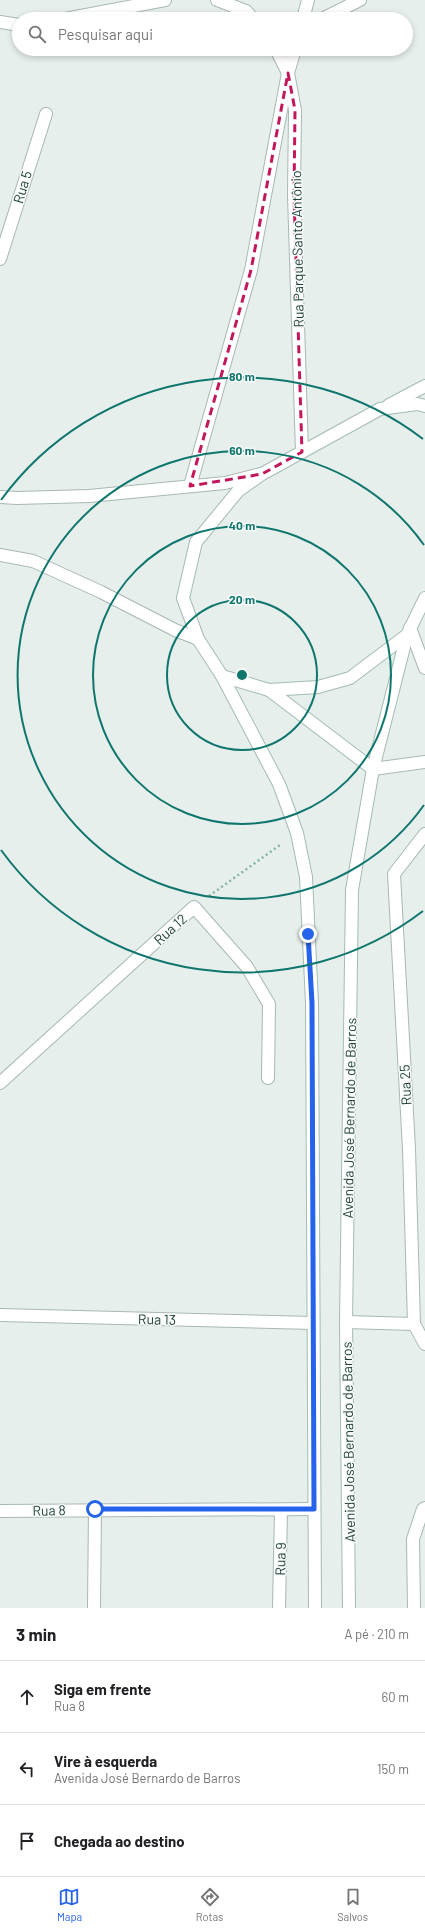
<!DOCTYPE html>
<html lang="pt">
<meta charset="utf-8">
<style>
:root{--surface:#fff;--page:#f6f6f6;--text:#202124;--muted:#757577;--line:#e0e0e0;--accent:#2563eb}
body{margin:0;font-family:Barlow,sans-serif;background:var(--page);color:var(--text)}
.stop{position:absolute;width:12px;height:12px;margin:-9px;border:3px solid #2563eb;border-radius:50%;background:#fff}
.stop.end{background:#2563eb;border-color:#fff;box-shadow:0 1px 4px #0008}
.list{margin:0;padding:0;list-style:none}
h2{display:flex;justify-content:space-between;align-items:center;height:52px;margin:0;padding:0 16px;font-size:17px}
h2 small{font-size:13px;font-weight:400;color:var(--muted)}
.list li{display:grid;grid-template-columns:26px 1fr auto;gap:12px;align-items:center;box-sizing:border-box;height:72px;padding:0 16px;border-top:1px solid var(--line)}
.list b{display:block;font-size:15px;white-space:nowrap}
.list p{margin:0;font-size:13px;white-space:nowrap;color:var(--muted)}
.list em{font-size:13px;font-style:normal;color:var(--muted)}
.icon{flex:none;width:22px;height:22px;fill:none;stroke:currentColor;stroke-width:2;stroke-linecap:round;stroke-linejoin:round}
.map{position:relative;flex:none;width:425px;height:1608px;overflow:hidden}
.search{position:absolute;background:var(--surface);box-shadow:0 2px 6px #0003;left:12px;right:12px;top:12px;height:44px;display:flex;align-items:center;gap:10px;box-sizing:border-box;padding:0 14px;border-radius:22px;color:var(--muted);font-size:15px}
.sheet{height:268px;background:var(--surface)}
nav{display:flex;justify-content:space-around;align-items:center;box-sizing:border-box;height:56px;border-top:1px solid var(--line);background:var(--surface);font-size:11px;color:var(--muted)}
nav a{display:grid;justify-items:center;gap:2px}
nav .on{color:var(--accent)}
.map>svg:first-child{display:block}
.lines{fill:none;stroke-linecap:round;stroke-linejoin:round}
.street-casing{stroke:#a8b8b2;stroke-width:14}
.secondary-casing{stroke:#a4bbb3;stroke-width:14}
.path{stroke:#86b3a5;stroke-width:2.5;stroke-dasharray:2 3;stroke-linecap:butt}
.street{stroke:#fff;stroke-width:12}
.secondary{stroke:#fff;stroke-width:12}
.route{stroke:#2563eb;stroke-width:5}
.marked{fill:none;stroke:#c2185b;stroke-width:3;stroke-dasharray:8 5;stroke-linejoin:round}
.ring{fill:none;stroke:#0f766e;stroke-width:2}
.labels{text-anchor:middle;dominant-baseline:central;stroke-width:3;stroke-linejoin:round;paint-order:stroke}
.street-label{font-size:14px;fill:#24423a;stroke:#f7fbf9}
.centre{fill:#0f766e;stroke:#f7fbf9;stroke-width:2}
.ring-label{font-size:12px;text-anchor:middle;font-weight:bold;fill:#0f766e;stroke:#f7fbf9;stroke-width:3;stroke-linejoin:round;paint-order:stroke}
</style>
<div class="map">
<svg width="425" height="1608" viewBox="0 0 425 1608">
<rect width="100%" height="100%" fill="#e6efeb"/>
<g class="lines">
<defs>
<g id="street">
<polyline points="217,0 246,11 253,19"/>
<polyline points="65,19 165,0"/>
<polyline points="303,19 308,0"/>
<polyline points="322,19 360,0"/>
<polyline points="0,22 19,25"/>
<polyline points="276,49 288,73 295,110 294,195 302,452"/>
<polyline points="0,259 46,114"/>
<polyline points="190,486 251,270 288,73 295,49"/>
<polyline points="0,497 17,498 89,496 225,483 261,474"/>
<polyline points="0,555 33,561 101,592 175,630 198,639"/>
<polyline points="410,628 425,668"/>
<polyline points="373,769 425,762"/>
<polyline points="425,834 394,874 409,1149 414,1324 425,1344"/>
<polyline points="0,1083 194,907 247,967 269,1004 268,1078"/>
<polyline points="0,1315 313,1323"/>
<polyline points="346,1322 414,1324"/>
<polyline points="0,1511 314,1509"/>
<polyline points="94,1608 95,1509"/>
<polyline points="279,1608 281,1510"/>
<polyline points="414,1608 413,1539 423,1509 425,1508"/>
</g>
<g id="secondary">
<polyline points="389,405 425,386"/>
<polyline points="222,676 269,690 318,687 350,678 407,635 425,598"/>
<polyline points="269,690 373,769"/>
<polyline points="315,1608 312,1003 306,877 297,833 279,784 222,676 198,639 183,598 196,542 238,491 262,474 380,409 417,404 425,406"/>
<polyline points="349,1608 346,1322 352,890 373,769 407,635"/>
</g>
</defs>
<use href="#street" class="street-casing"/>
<use href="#secondary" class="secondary-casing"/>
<polyline class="path" points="209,896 280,845"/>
<use href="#street" class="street"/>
<use href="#secondary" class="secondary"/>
</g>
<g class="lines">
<polyline class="route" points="95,1509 314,1509 312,1003 308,934"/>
</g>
<path class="marked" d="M288 73 295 110 294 195 302 452 262 474 190 486 251 270Z"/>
<g class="ring">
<circle cx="242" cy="675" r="75"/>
<circle cx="242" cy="675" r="149"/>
<path d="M424 805A224 224 0 1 1 424 545"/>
<path d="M423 911A298 298 0 0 1 1 850M1 500A298 298 0 0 1 423 439"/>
</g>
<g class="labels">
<g class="street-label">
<text transform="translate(22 187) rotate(-73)">Rua 5</text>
<text transform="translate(297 249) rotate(-91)">Rua Parque Santo Antônio</text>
<text transform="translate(170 929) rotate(-42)">Rua 12</text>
<text transform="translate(405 1085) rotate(-93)">Rua 25</text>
<text transform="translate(349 1118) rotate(-89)">Avenida José Bernardo de Barros</text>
<text transform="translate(157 1319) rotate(1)">Rua 13</text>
<text transform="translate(348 1442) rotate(-91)">Avenida José Bernardo de Barros</text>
<text transform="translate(49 1510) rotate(-1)">Rua 8</text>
<text transform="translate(280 1559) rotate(-89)">Rua 9</text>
</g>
</g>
<circle cx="242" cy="675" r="6" class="centre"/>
<g class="ring-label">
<text x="242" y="381">80 m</text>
<text x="242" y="455">60 m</text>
<text x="242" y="530">40 m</text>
<text x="242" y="604">20 m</text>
</g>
</svg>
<div class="stop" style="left:95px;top:1509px"></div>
<div class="stop end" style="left:308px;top:934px"></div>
<div class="search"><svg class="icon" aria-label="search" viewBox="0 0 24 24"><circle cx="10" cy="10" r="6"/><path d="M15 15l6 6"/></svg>Pesquisar aqui</div>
</div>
<section class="sheet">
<h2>3 min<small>A pé · 210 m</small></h2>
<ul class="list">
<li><svg class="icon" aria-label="ahead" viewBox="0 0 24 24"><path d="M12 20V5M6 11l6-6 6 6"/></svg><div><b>Siga em frente</b><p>Rua 8</p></div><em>60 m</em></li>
<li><svg class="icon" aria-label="left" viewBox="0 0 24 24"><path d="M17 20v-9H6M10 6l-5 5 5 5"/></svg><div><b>Vire à esquerda</b><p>Avenida José Bernardo de Barros</p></div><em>150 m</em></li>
<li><svg class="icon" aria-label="arrive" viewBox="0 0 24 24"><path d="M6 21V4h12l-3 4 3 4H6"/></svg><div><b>Chegada ao destino</b></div></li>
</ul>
</section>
<nav>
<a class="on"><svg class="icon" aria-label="map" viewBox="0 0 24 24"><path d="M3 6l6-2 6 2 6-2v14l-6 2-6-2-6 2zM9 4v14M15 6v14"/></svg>Mapa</a>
<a><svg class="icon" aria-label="directions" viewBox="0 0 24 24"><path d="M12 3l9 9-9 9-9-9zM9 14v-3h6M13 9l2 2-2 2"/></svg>Rotas</a>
<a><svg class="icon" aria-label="saved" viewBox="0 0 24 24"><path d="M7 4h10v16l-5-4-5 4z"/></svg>Salvos</a>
</nav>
